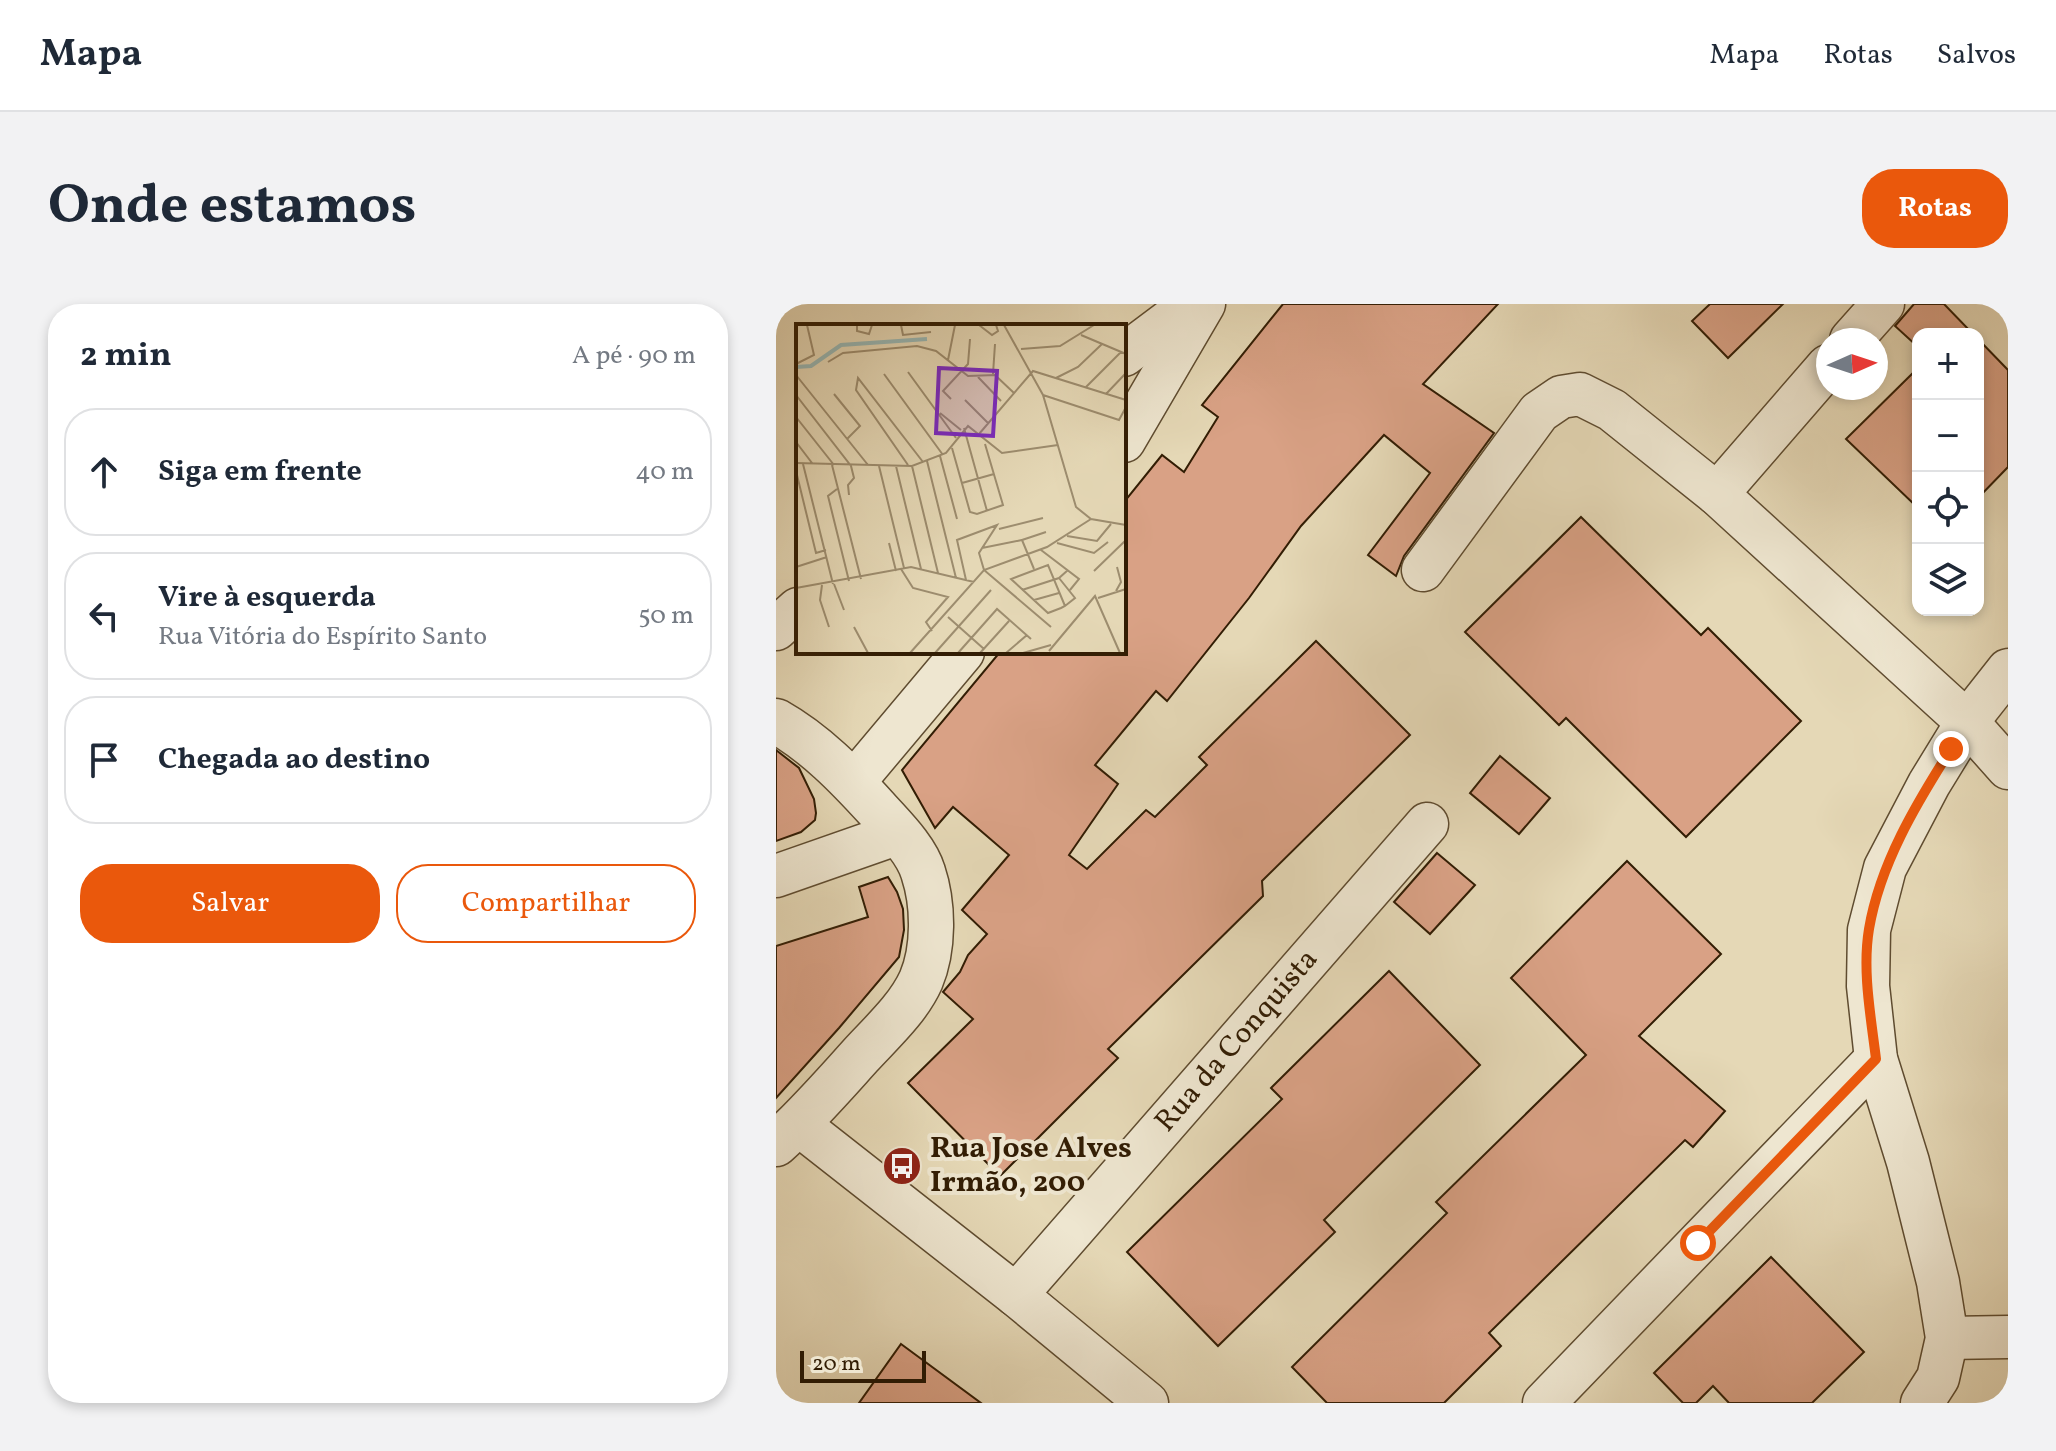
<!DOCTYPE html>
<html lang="pt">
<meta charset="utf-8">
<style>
:root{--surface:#fff;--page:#f2f2f3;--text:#1f2937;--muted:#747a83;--line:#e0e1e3;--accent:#ea580c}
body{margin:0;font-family:Vollkorn,serif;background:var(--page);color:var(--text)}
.controls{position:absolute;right:24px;top:24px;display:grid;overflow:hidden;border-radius:16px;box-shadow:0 4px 12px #0003}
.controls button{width:72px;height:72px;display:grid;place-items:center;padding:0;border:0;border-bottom:2px solid var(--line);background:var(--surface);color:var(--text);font:40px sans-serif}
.compass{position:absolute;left:1040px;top:24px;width:72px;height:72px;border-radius:50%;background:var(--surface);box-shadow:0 4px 12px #0003;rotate:87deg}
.scale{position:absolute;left:24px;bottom:20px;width:126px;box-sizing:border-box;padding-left:8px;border:4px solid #321d04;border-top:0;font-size:22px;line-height:28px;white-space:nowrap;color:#321d04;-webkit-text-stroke:6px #eee6d0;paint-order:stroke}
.stop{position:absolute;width:24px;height:24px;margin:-18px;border:6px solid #ea580c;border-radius:50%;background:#fff}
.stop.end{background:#ea580c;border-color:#fff;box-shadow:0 2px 8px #0008}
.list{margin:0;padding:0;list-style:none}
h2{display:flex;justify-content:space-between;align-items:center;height:104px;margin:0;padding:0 32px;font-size:34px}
h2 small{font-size:26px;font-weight:400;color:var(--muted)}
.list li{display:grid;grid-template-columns:52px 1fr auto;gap:24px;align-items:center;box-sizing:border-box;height:128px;margin:0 16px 16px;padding:0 16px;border:2px solid var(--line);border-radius:32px}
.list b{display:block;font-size:30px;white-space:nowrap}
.list p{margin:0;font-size:26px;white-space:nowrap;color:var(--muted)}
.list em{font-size:26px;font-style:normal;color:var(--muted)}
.actions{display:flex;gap:16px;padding:24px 32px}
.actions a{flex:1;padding:18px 0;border:2px solid var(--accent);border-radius:32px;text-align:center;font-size:28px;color:var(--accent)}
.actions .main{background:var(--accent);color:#fff}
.icon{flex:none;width:44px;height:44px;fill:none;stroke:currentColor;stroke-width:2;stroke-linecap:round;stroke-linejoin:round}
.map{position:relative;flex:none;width:1232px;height:1099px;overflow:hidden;border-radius:32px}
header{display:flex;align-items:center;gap:48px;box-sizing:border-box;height:112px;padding:0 40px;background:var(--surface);border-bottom:2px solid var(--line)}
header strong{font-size:38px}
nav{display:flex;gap:44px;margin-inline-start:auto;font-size:28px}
.intro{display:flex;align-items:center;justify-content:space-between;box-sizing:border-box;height:192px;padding:0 48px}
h1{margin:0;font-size:56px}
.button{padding:20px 36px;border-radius:32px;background:var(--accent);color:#fff;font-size:28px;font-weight:700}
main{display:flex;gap:48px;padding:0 48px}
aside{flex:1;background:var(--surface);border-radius:32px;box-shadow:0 4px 12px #0003}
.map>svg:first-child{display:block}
.building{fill:#d9a185;stroke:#321d04;stroke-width:2}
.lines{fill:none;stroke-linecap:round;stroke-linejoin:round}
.minor-casing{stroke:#5f4c30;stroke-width:45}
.tertiary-casing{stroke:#5f4c30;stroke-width:47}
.minor{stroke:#eee6d0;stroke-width:42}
.tertiary{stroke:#eee6d0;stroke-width:44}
.route{stroke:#ea580c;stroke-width:10}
.labels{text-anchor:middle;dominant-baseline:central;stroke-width:8;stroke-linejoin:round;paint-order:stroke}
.street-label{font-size:30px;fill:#321d04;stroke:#eee6d0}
.poi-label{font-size:30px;font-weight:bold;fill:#321d04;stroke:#eee6d0;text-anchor:start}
.inset-river{fill:none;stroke:#98b8b6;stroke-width:4}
.inset-road{fill:none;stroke:#9d8d6f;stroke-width:2}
.view{fill:#7b2cbf;fill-opacity:0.15;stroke:#7b2cbf;stroke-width:4}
.inset-edge{fill:none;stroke:#321d04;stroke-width:4}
</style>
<header>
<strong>Mapa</strong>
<nav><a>Mapa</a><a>Rotas</a><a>Salvos</a></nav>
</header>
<div class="intro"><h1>Onde estamos</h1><a class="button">Rotas</a></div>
<main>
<aside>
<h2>2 min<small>A pé · 90 m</small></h2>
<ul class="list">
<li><svg class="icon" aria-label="ahead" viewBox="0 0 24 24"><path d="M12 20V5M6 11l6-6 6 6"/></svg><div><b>Siga em frente</b></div><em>40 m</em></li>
<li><svg class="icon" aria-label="left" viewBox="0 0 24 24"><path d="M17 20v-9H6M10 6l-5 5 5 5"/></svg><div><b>Vire à esquerda</b><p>Rua Vitória do Espírito Santo</p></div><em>50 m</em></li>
<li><svg class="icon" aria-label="arrive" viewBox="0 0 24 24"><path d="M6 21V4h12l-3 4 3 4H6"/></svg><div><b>Chegada ao destino</b></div></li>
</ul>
<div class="actions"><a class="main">Salvar</a><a>Compartilhar</a></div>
</aside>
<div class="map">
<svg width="1232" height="1099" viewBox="0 0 1232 1099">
<rect width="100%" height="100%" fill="#e5d8b6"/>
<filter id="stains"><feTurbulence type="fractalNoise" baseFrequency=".0025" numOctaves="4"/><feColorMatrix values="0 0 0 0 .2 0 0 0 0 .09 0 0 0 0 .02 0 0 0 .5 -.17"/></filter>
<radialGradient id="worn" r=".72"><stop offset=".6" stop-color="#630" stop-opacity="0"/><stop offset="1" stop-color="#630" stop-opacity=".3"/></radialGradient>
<g class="building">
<polygon points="507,0 722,0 647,80 718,129 628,252 620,272 592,251 654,169 608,131 525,222 473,294 391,397 380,387 319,461 342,480 293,551 311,565 370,506 379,513 431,461 423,453 540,337 634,431 486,577 487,592 332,745 342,754 224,872 132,779 197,715 167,688 184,668 192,651 211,630 186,606 233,551 177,503 159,524 126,466 224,348 348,348 348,198 386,151 408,168 442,113 426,101"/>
<polygon points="934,0 1007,0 952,54 916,17"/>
<polygon points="1138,0 1168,0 1197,30 1142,30 1142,43 1119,22"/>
<polygon points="1202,35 1232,66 1232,163 1202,194"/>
<polygon points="1142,64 1142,204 1070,135"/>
<polygon points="805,213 925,331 932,324 1025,417 910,533 790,414 783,421 689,328"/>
<polygon points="0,446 23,464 38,495 40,509 39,516 25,528 0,537"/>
<polygon points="724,452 774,494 743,530 694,489"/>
<polygon points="661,549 699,581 654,630 618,598"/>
<polygon points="851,557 945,650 863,732 949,807 917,843 909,836 713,1029 725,1042 668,1099 551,1099 516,1063 671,909 660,898 810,751 735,674"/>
<polygon points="112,573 121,588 127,605 128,626 123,653 63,724 0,794 0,642 92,613 83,583"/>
<polygon points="613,667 704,761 548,916 559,928 442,1042 351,948 506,795 495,784"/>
<polygon points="995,953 1088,1048 1036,1099 953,1099 937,1082 920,1099 907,1099 878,1069"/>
<polygon points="125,1040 205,1099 83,1099"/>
</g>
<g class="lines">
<defs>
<g id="minor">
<polyline points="1075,36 1107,0"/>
<polyline points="348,51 416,0"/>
<polyline points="348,137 428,0"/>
<polyline points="941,190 1052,62"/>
<polyline points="647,266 763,108 785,93 804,90 836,106 941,190 1191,418 1232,464"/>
<polyline points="0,325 22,305"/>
<polyline points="77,479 187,348"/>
<polyline points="0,572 123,529"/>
<polyline points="22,820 240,991 371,1099"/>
<polyline points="240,991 651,520"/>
<polyline points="1171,1034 1232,1033"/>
<polyline points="768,1099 1100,755"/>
<polyline points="1146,1099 1162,1074 1171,1034 1162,978 1132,858 1100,755 1092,682 1093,626 1109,564 1153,480 1191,418 1232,366"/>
</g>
<path id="tertiary" d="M0 417C39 439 71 472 101 505 117 523 140 545 147 568 158 601 158 645 145 676 132 705 105 729 84 752 57 782 30 813 0 840"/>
</defs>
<use href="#minor" class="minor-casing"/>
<use href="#tertiary" class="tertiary-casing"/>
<use href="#minor" class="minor"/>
<use href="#tertiary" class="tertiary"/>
</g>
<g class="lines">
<path class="route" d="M922 939 1100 755C1095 713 1086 667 1093 625 1104 560 1140 500 1175 445"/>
</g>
<defs>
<symbol id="bus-disc" viewBox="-11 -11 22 22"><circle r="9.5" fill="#8f2418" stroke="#eee6d0"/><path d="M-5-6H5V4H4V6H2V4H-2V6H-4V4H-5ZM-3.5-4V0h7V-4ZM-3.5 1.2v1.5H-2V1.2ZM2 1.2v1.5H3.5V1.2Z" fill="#fff"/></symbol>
</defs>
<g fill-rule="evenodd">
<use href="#bus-disc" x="104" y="840" width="44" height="44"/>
</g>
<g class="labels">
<g class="street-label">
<text transform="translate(461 737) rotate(-49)">Rua da Conquista</text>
</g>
<g class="poi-label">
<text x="154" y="845">Rua Jose Alves<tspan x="154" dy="34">Irmão, 200</tspan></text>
</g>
</g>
<g transform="translate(20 20)">
<rect width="330" height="330" fill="#e5d8b6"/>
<path class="inset-river" d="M0 43 15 42 45 21 131 15"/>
<path class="inset-road" d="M61 1V7L73 10 76 1M105 1 107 11 135 8M183 1 196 11 202 7 200 1M208 1 247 71 280 183 295 195 330 201M285 11 330 30M225 25 264 22 298 1M152 36 159 1M32 38 47 29 121 22 140 27 172 52 199 51 218 69M0 40 18 31 11 1M112 48 160 114M88 50 147 131M197 50 199 20M0 51 72 141M182 53 205 77M260 54 282 43 306 20M290 63 325 28M38 70 64 102 51 115M310 70 330 49M0 71 55 142 58 154 52 161 53 171M247 71 323 96 330 83M155 75 147 67 172 40 174 15M169 76 192 99M144 89 165 106M0 93 38 141M168 104 191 187M183 110 237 47 330 76M0 118 16 139M156 124 174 188 181 190 207 181 189 120M144 132 161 195M131 137 160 254M0 139 116 142 150 129 172 102 206 129 262 121M7 140 37 260M36 141 65 255M112 141 60 66 62 54 127 138M83 142 108 244M100 142 125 245M116 142 142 249M0 147 20 229 30 226M166 159 198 150M41 165 32 172 53 257M203 205 247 194M271 212 301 217 315 200M226 216 250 208M93 219 100 247M261 219 298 229 312 218M186 224 226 216 238 245M245 226 283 255 274 266M0 243 31 233M105 245 117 264 152 273 130 298 136 307M298 247 330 216M263 254 279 274 269 282 265 284 252 289 215 255 252 241 269 282M170 256 161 216 201 201 183 229 188 246 255 303M38 260 48 286M26 261 24 276 33 303M0 264 115 243 178 258M226 266 263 254 272 246M320 267 325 258 321 243M302 274 330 265M238 276 263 269M152 293 188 325M58 303 72 329M253 327 299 272 324 329M114 329 188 246 251 223 295 195M139 329 195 266M162 329 201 285 235 315M184 329 213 297M210 329 231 311M227 329 255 321"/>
<path class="view" d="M143 44 201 47 197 112 140 109Z"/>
<rect width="330" height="330" class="inset-edge"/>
</g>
<rect width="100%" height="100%" filter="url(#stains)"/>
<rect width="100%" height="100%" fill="url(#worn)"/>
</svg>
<div class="controls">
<button>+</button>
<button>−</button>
<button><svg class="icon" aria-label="locate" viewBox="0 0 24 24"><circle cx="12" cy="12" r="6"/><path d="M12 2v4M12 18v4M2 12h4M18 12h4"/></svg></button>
<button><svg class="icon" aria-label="layers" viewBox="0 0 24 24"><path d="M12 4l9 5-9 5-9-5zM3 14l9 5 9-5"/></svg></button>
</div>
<svg class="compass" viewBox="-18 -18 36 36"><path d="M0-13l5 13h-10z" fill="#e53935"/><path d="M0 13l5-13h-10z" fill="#747a83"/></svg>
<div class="scale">20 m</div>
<div class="stop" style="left:922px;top:939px"></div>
<div class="stop end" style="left:1175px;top:445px"></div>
</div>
</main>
